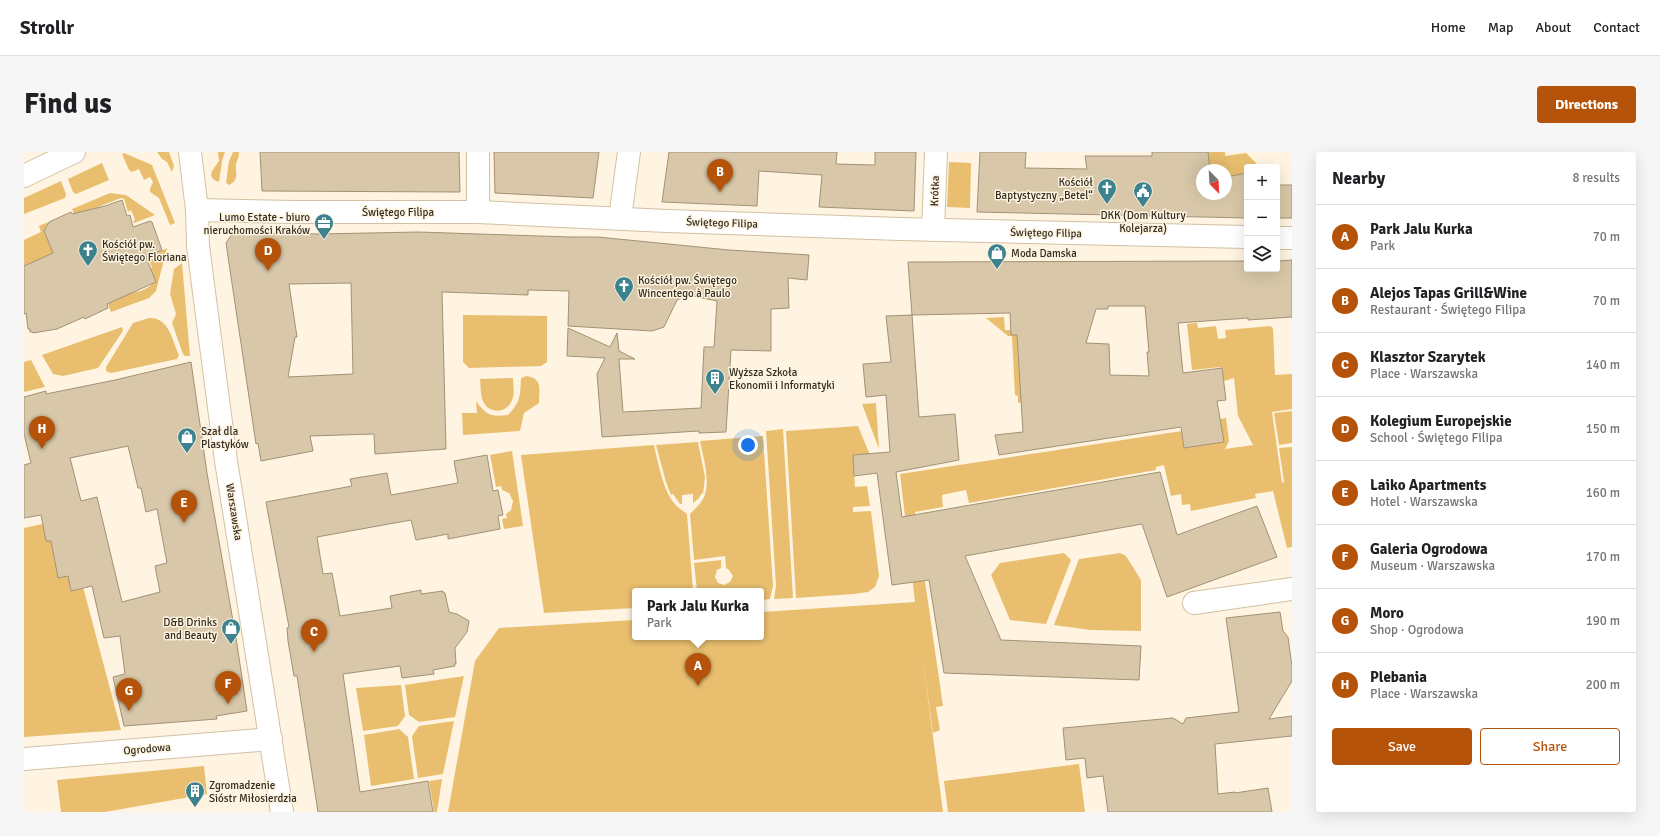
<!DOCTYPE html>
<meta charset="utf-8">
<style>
:root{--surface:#fff;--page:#f6f6f6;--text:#202124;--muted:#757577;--line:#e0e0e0;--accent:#b45309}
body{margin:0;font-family:Signika,sans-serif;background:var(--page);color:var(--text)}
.controls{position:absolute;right:12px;top:12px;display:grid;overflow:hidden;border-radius:4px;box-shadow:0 4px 16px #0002}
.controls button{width:36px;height:36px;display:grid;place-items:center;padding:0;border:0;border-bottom:1px solid var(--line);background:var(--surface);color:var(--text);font:20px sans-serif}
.compass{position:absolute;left:1172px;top:12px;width:36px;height:36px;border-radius:50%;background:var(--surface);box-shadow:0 4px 16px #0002;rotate:156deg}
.you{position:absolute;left:724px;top:293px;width:14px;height:14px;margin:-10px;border:3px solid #fff;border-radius:50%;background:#1a73e8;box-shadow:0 0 0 6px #1a73e833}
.badge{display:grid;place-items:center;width:26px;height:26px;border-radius:50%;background:var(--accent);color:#fff;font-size:13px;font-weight:700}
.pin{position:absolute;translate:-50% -33px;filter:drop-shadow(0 1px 2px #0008)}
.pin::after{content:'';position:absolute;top:21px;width:14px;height:12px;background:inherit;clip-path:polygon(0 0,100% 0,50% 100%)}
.popup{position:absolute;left:608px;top:436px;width:132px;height:52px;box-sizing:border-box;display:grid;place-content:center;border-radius:4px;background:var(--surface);filter:drop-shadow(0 1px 3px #0005);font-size:13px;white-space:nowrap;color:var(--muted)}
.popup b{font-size:15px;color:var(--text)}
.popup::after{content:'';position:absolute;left:50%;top:100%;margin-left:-8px;border:8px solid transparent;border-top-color:var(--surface)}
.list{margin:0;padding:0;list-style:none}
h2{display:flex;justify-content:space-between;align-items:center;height:52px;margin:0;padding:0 16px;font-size:17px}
h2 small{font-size:13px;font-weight:400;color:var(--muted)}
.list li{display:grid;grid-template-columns:26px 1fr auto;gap:12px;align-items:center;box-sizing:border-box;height:64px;padding:0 16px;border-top:1px solid var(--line)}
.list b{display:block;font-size:15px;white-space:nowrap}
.list p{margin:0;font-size:13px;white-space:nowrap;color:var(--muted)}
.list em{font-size:13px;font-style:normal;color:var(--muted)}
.actions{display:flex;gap:8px;padding:12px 16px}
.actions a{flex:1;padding:9px 0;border:1px solid var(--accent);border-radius:4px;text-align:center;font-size:14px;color:var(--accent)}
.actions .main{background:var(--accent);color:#fff}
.icon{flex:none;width:22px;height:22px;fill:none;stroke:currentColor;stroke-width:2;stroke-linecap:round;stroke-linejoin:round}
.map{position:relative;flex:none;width:1268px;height:660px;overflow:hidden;border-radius:4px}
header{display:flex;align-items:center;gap:24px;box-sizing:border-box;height:56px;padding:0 20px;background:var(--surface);border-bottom:1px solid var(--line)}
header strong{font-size:19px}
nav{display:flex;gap:22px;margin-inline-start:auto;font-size:14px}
.intro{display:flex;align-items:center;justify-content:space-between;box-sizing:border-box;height:96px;padding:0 24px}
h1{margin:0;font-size:28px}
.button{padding:10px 18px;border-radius:4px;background:var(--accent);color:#fff;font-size:14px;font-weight:700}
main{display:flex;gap:24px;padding:0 24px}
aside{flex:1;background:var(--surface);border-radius:4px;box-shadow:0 4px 16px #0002}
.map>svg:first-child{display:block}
.green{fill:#e9bf6f}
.building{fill:#d8c7a8;stroke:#a29275;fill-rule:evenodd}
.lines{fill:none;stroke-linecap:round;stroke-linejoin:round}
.minor-casing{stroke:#d2c1a2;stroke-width:24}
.minor{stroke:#fff;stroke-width:22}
.labels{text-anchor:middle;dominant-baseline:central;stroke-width:3;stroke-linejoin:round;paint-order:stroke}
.poi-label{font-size:11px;fill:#332d21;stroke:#fef4e1;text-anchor:start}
.street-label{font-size:11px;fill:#332d21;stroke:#fef4e1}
</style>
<header>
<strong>Strollr</strong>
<nav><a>Home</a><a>Map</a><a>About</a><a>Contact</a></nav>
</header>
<div class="intro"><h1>Find us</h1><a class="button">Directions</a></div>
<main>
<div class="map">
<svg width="1268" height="660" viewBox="0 0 1268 660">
<rect width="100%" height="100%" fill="#fef4e1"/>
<g class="green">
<polygon points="133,0 145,0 150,14 148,20 143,10 138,7"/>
<polygon points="194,0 201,0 198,9 195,30 190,28 187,24 188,19 195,9"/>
<path d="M209 0H215V2C215 5 213 8 212 12 211 21 216 28 205 33L202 31 205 9Z"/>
<polygon points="1184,0 1201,0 1201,4 1222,1 1236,15 1223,15 1223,21 1202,25 1202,18 1186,18"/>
<polygon points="100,1 128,13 151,71 146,73 135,46 126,40 126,37 129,30 126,25 120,28 115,17 108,20 105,18 98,2"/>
<polygon points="925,10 947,11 946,56 923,55"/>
<polygon points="78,11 85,28 52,42 49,40 44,27"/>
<polygon points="37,29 42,42 41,46 0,62 0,46"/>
<polygon points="86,41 102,43 131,63 110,71 109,69 111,68 107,58 104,60 100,47 97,46 51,64 48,57"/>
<polygon points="24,70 20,79 24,89 32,93 36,103 6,114 4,112 2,112 3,116 0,117 0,88 17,80 15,74"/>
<path d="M143 96 132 139 125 146 87 160 83 149 109 140C115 141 127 135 130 130L126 118 128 115 123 105Z"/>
<polygon points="158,111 166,204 161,204 159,202 148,171 152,162 146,142 150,117"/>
<polygon points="439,163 523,164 523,210 517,214 445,216 439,210"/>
<polygon points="980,165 981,178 987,178 987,183 993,183 998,250 994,251 994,244 991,243 988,184 984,184 962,166"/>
<path d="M125 166C145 165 148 188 155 203L153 207 87 221 82 219V215L109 171Z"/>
<polygon points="1173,171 1174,176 1192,174 1194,187 1202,186 1201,178 1247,174 1249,177 1251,223 1268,222 1268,257 1248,260 1258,331 1260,330 1255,296 1268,295 1268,395 1263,396 1249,339 1231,342 1232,346 1167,359 1166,352 1158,353 1157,342 1147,344 1140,313 1132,315 1132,318 945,351 942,338 918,343 919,355 891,360 919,554 912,555 916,578 909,581 898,502 919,660 424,660 451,509 475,476 611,468 611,485 737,485 737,460 891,450 876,322 1158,279 1160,296 1199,290 1196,267 1202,266 1205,289 1201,297 1229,293 1214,264 1210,226 1200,229 1197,215 1168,218 1163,172"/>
<polygon points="98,175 99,179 74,216 39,224 29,222 18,203"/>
<polygon points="7,208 21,235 0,240 0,210"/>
<path d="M503 224C519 227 515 237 515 251L500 261 496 279 439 283 438 261H453L452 249C462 263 467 265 484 263 497 249 496 244 497 226Z"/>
<path d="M489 226C489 233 491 242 488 248 483 262 464 262 459 249 456 243 457 234 456 227Z"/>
<polygon points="852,251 855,297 838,252"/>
<polygon points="1268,259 1268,291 1255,293 1250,261"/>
<polygon points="834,274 846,303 829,304 831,335 843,334 846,354 829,355 829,360 847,359 855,424 851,435 844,440 830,442 772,446 762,279"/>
<polygon points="759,277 769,446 750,447 752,434 742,279"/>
<path d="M739 284 749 434 746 447 737 448V439H673L670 411 697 408V416L693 418 691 425 694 431 700 433 706 430 709 424 705 418 702 416 701 404 670 408 666 362C672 356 679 350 681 342 686 326 679 305 676 289Z"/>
<polygon points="674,290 681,325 679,342 678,341 675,346 669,351 669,342 658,343 658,352 656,352 649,342 647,343 642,330 632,293"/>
<path d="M630 293C634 310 639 339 651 352 654 356 659 359 663 362L669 439H611V456L520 461 497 303Z"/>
<polygon points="488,299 499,374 480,377 478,367 483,366 482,362 487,358 489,349 485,341 478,338 477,334 472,335 466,303"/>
<polygon points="41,367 97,578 0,585 0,376"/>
<polygon points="1040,401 1047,408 1022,472 986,468 967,423 976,411"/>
<polygon points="1096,401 1102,404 1117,428 1117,479 1066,478 1030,473 1055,407"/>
<polygon points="440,524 431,565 395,570 385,563 381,533"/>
<polygon points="377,533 381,564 374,574 339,579 332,536"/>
<polygon points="430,569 419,622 394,626 388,584 395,574"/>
<polygon points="375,577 384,585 390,627 347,634 340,583"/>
<polygon points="1055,612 1061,660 924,660 920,629"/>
<polygon points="180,614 183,642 81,660 37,660 33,628"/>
<polygon points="418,627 413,660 410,660 405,629"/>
</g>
<g class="building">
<polygon points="236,0 435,0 436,40 238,39"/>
<polygon points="470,0 575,0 569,46 471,41"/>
<polygon points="645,0 813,0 812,12 851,13 851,0 892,0 890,59 795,55 798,23 735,19 733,54 638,50"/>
<polygon points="956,0 1002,0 1001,16 1063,17 1061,4 1128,4 1128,0 1184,0 1186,18 1178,18 1178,42 1202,42 1202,25 1223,21 1223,66 953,60"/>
<rect x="1253" y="33" width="15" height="33"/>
<polygon points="98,48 103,64 106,63 109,75 126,69 128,70 138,98 122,105 132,130 83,152 84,156 61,167 60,165 33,177 9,181 8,180 6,180 6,177 4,177 2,161 0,162 0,114 29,101 20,79 25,70 47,60 48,62 81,54"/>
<path d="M237 77V81L295 82 394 80 546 85H574L705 98 785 103 783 128 764 126 765 156 747 157V199L707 198 702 280 675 281V279L578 285 573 222 581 206 543 204 544 176 586 195 593 181 595 199 611 207H595L599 260 677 256 680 195H690L693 149 664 143 653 148 640 175 628 179 544 174 545 139 504 138V143L418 140 422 297 351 302 350 282 286 284 289 299 237 309 234 291 232 292 202 91 208 82ZM327 131 329 222 264 225 271 185H273L265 132Z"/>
<path d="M1268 108V165L1224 168V166L1154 171 1159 221 1198 216 1202 248 1193 249 1200 290 1160 296 1157 275 975 303 971 283 999 280 993 183H987L986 161 888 163 884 110 1223 109V117H1253V109ZM1084 154H1121L1125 200H1123L1125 224 1086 223 1085 192 1062 191 1072 157H1084Z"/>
<polygon points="888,163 895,265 931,262 935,308 872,320 878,365 1136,320 1153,383 1233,354 1253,405 1143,445 1118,372 941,404 977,488 1117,494 1115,528 920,521 905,428 868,433 853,321 830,324 829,303 866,300 862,243 842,245 839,212 867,210 862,164"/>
<path d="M167 210 183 321 212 486 223 559 192 564 193 567 100 574 89 525 101 522 96 484 80 486 68 434 47 439 44 424 34 426 27 389H22L17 363 0 366V313L7 311 0 282V245L22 239V242L91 228ZM104 294 114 336H117L122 360 133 357 143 411 131 414 136 440 98 450 73 345 57 349 46 306Z"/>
<polygon points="463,303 469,339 474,338 479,363 474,364 476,377 424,387 424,382 392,388 387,368 293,385 299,422 308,421 316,464 368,456 366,444 397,438 397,442 419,439 419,441 421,441 425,460 433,462 445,469 443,480 431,496 432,512 430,512 431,514 409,518 410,522 378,526 376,514 319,522 336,640 404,629 409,660 294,660 273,524 270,524 264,489 263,476 265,475 242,350 328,334 326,327 363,321 367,343 434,331 430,309"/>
<polygon points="1256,460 1259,479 1264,485 1268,515 1268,529 1245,567 1268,564 1268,584 1191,592 1194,642 1211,640 1211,641 1244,636 1248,660 1084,660 1079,624 1063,626 1061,606 1042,608 1039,576 1149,566 1159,572 1162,566 1215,560 1202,466"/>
</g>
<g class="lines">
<defs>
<g id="minor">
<polyline points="166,0 173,58 174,94 202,309 258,660"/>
<polyline points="454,0 454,60"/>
<polyline points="0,24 50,0"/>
<polyline points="173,58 272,60 454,60 643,69 876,77 1223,85"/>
<polyline points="596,66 605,0"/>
<polyline points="909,78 912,0"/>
<polyline points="1253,86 1268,86"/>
<polyline points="1170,451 1268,437"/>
<polyline points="0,607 247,587"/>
</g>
</defs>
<use href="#minor" class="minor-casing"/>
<use href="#minor" class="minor"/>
</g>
<defs>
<symbol id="church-pin" viewBox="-11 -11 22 30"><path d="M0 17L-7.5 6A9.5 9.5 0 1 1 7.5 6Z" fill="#3d838f" stroke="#fef4e1"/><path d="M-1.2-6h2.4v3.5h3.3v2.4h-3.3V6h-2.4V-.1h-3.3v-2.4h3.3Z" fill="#fff"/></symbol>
<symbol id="civic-pin" viewBox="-11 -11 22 30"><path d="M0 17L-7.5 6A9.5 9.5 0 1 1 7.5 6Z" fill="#3d838f" stroke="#fef4e1"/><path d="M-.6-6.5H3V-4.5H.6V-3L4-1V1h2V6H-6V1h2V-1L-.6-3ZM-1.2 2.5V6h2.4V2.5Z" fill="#fff"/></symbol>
<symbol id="office-pin" viewBox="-11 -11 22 30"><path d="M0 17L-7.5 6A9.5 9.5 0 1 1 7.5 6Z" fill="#3d838f" stroke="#fef4e1"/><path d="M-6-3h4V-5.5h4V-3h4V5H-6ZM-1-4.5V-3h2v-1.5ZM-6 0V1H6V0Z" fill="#fff"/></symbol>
<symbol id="shop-pin" viewBox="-11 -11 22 30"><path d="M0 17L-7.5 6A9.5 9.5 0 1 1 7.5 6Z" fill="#3d838f" stroke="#fef4e1"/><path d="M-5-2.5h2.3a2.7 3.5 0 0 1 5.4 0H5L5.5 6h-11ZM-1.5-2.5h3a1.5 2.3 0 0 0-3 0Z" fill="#fff"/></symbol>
<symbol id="building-pin" viewBox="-11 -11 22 30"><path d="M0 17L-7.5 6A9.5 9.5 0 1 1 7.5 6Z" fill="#3d838f" stroke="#fef4e1"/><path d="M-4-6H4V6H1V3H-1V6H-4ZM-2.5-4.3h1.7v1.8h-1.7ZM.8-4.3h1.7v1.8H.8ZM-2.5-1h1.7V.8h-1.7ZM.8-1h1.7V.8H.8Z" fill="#fff"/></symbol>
</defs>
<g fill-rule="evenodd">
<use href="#church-pin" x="1072" y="25" width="22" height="30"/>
<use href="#civic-pin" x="1108" y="28" width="22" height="30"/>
<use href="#office-pin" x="289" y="60" width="22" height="30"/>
<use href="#church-pin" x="53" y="87" width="22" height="30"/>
<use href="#shop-pin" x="962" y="90" width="22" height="30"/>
<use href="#church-pin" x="589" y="123" width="22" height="30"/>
<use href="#building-pin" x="680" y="215" width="22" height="30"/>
<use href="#shop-pin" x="152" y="274" width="22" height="30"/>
<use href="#shop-pin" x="196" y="465" width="22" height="30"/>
<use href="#building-pin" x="160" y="628" width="22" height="30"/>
</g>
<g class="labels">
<g class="poi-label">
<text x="1069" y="30" text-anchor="end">Kościół<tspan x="1069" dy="13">Baptystyczny „Betel“</tspan></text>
<text x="1119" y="63" text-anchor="middle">DKK (Dom Kultury<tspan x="1119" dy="13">Kolejarza)</tspan></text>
<text x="286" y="65" text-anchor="end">Lumo Estate - biuro<tspan x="286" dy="13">nieruchomości Kraków</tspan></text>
<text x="78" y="92">Kościół pw.<tspan x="78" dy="13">Świętego Floriana</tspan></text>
<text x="987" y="101">Moda Damska</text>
<text x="614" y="128">Kościół pw. Świętego<tspan x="614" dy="13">Wincentego à Paulo</tspan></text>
<text x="705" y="220">Wyższa Szkoła<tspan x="705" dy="13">Ekonomii i Informatyki</tspan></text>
<text x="177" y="279">Szał dla<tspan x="177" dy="13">Plastyków</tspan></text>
<text x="193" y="470" text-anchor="end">D&amp;B Drinks<tspan x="193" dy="13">and Beauty</tspan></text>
<text x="185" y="633">Zgromadzenie<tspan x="185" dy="13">Sióstr Miłosierdzia</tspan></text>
</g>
<g class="street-label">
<text transform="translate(911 39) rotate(-88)">Krótka</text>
<text x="374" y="60">Świętego Filipa</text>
<text transform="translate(698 71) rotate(2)">Świętego Filipa</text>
<text transform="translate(1022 81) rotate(1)">Świętego Filipa</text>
<text transform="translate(210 360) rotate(81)">Warszawska</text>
<text transform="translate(123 597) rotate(-5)">Ogrodowa</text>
</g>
</g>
</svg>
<div class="controls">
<button>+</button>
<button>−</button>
<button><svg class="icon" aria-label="layers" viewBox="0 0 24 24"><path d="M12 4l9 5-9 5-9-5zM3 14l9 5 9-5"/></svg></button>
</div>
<svg class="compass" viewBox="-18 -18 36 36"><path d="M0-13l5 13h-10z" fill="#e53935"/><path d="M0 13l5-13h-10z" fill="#757577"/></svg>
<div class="you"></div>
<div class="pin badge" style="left:674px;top:534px">A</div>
<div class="popup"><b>Park Jalu Kurka</b>Park</div>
<div class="pin badge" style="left:696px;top:40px">B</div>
<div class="pin badge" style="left:290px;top:500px">C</div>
<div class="pin badge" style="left:244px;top:119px">D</div>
<div class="pin badge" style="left:160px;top:371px">E</div>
<div class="pin badge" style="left:204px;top:552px">F</div>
<div class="pin badge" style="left:105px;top:559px">G</div>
<div class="pin badge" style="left:18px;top:297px">H</div>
</div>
<aside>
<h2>Nearby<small>8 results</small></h2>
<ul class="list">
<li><span class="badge">A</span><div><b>Park Jalu Kurka</b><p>Park</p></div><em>70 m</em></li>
<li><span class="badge">B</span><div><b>Alejos Tapas Grill&amp;Wine</b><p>Restaurant · Świętego Filipa</p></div><em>70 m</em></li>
<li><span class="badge">C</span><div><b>Klasztor Szarytek</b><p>Place · Warszawska</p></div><em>140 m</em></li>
<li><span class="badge">D</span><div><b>Kolegium Europejskie</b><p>School · Świętego Filipa</p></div><em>150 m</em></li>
<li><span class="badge">E</span><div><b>Laiko Apartments</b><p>Hotel · Warszawska</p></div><em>160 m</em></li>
<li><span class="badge">F</span><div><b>Galeria Ogrodowa</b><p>Museum · Warszawska</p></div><em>170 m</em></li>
<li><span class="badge">G</span><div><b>Moro</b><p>Shop · Ogrodowa</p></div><em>190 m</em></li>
<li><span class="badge">H</span><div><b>Plebania</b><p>Place · Warszawska</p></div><em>200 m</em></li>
</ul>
<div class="actions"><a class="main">Save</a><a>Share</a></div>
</aside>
</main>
